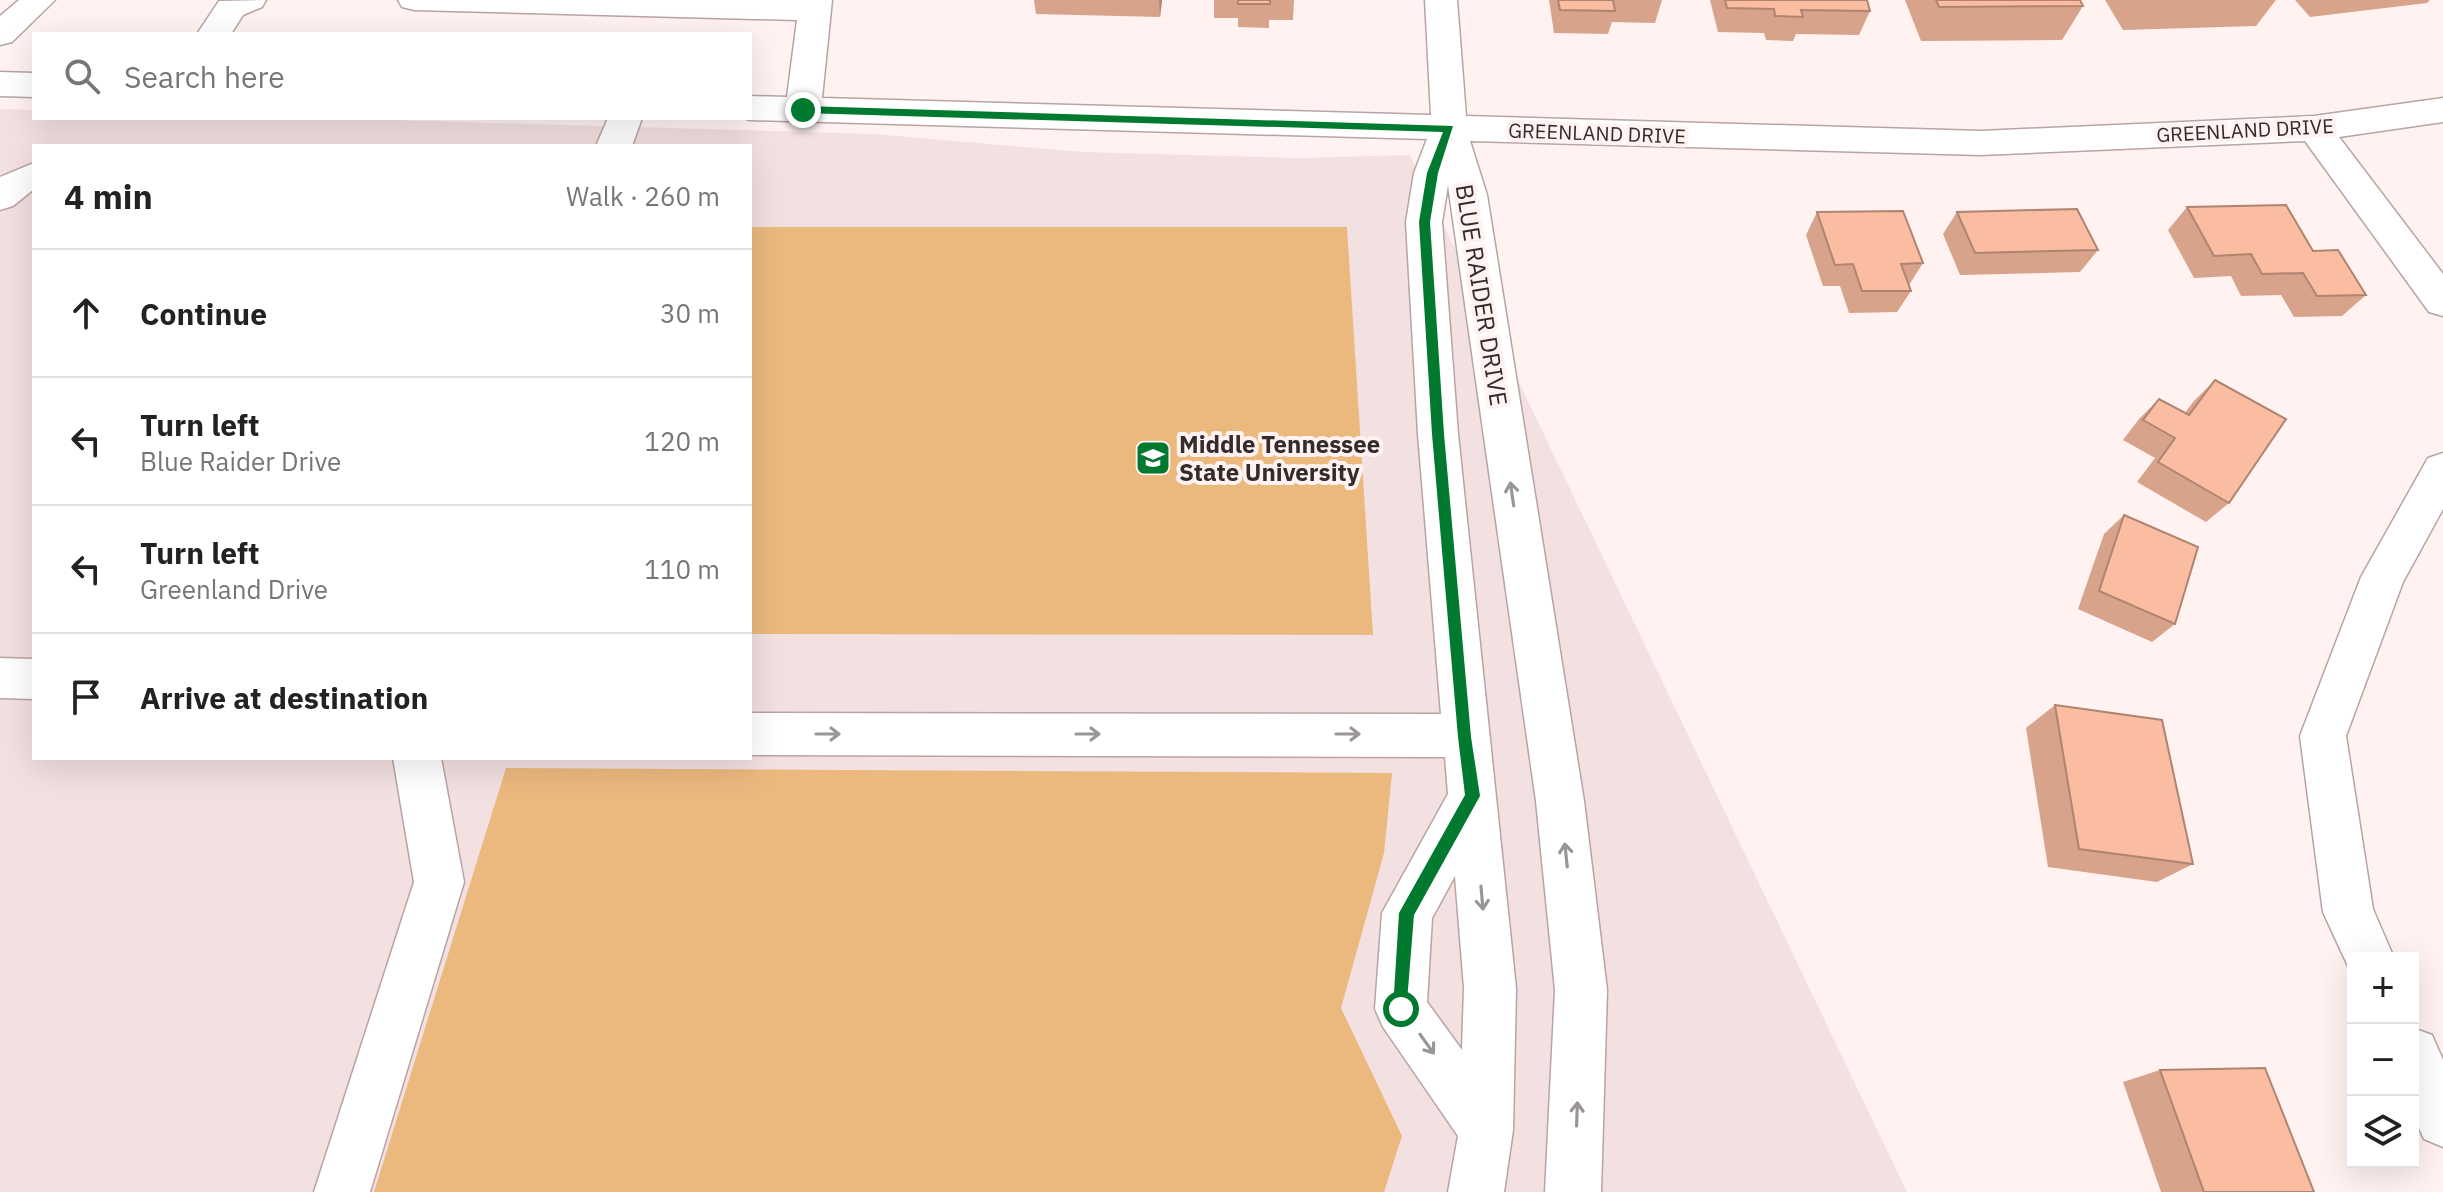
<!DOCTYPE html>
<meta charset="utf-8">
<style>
:root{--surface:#fff;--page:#f2f2f2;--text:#222;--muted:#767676;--line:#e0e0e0}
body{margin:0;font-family:"IBM Plex Sans",sans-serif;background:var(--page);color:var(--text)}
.controls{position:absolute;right:24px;bottom:24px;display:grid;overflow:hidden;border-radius:0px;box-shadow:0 8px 32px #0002}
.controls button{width:72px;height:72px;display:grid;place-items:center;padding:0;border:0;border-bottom:2px solid var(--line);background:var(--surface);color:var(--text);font:40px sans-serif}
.stop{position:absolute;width:24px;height:24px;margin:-18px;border:6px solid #017a30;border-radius:50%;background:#fff}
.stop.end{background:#017a30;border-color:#fff;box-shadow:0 2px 8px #0008}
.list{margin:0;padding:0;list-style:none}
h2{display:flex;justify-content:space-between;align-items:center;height:104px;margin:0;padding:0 32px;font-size:34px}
h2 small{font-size:26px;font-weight:400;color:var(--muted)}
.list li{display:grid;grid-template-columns:52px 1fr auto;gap:24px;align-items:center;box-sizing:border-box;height:128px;padding:0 32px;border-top:2px solid var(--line)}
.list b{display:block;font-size:30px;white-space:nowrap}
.list p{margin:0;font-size:26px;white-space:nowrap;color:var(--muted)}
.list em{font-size:26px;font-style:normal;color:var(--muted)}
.icon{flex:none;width:44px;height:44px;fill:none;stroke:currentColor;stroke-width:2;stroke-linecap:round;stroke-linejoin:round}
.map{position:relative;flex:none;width:2443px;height:1192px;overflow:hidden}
.search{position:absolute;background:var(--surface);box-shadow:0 8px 32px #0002;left:32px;top:32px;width:720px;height:88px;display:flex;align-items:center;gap:20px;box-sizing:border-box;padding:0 28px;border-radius:0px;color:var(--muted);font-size:30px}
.panel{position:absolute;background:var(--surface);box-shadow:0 8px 32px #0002;left:32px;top:144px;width:720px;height:616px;border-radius:0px}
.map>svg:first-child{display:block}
.built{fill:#f3e0e0;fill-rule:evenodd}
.green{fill:#ebb97e}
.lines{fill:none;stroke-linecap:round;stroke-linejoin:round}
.minor-casing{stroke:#b8a4a3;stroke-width:3}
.minor{fill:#fff;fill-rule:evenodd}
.wall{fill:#d7a38b}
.shaded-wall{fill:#af8471}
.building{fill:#fabda2;stroke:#af8471;stroke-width:2}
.oneway{stroke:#9a9695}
.route{fill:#017a30}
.labels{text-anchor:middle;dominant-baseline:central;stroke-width:8;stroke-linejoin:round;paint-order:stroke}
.far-street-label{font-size:20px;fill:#342c2b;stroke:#fff2f1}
.street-label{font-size:24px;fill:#342c2b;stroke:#fff2f1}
.poi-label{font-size:24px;font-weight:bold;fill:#342c2b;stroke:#fff2f1;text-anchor:start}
</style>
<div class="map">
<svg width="2443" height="1192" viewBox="0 0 2443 1192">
<rect width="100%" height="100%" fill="#fff2f1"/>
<path class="built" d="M0 109 34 110V118H324L874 134 1083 152 1298 158 1410 155 1907 1192H0ZM34 146H750V758H34Z"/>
<g class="green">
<polygon points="750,227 1347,227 1373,635 750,634"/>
<polygon points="506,768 1392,773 1384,853 1341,1008 1402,1136 1384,1192 374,1192"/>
</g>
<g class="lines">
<defs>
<g id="minor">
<polygon points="19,0 55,0 12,42 0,45 0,16"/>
<polygon points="266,0 262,7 243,15 231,34 197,34 219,1"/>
<path d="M398 0H832L822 98 1431 115 1425 0H1457L1466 116 1981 131 2314 116 2443 98V122L2339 137 2443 274V316L2429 312 2305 141 1981 155 1470 141 1487 195 1584 801 1607 990 1601 1192H1545L1555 990 1536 801 1448 185 1442 222 1458 434 1516 988 1513 1130 1504 1192H1448L1458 1136 1383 1027 1375 1009 1382 913 1448 794 1445 757 750 755V713L1441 714 1418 434 1406 222 1414 173 1427 139 750 120 744 118H750V96L787 97 797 20 414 10 402 7ZM1455 876 1464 988 1462 1050 1427 1002 1432 918Z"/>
<polygon points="0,72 34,73 34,97 0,96"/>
<polygon points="608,118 642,118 632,146 596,146"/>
<polygon points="34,163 34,189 13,206 0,210 0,177"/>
<polygon points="2443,453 2443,509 2403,582 2346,736 2373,909 2394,958 2353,958 2353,977 2323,912 2300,736 2361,577 2428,458"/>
<polygon points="0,658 34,659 34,699 0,698"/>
<polygon points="393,758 441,758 464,882 370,1192 314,1192 414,882"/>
<polygon points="2413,1028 2432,1035 2443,1060 2443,1147 2424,1139 2413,1115"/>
</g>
</defs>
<use href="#minor" class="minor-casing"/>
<use href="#minor" class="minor"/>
</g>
<g class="wall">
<polygon points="1034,0 1162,0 1160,17 1036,14"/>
<polygon points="1214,0 1294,0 1293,20 1269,20 1269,28 1238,27 1238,18 1214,18"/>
<polygon points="1549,0 1662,0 1655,23 1612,22 1608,34 1554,33"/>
<polygon points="1710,0 1867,0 1870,11 1859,35 1796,34 1793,41 1766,40 1764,33 1718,32"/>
<polygon points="1905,0 2080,0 2083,6 2062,40 1921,41"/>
<polygon points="2105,0 2276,0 2256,26 2123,30"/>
<polygon points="2295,0 2430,0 2427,3 2310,17"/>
<polygon points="2187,207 2313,251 2366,295 2342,316 2294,317 2281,295 2241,296 2231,276 2194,278 2168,230"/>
<polygon points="1817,212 1923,263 1909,285 1911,291 1897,312 1849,313 1840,286 1823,286 1806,235"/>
<polygon points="1957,212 2098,250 2080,272 1960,275 1943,234"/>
<polygon points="2215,380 2229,503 2206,522 2137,482 2155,458 2123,440 2139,419 2159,399 2185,413 2194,401"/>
<polygon points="2124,515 2175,624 2152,642 2078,609 2104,534"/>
<polygon points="2055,705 2193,864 2157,882 2048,867 2026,728"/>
<polygon points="2160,1070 2314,1192 2161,1192 2123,1082"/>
</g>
<polygon class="shaded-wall" points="1159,0 1162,0 1160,17"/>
<g class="building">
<rect x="1238" y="0" width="32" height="4"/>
<polygon points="1558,0 1613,0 1615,11 1560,10"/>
<polygon points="1725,0 1867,0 1870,11 1801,10 1803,17 1775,16 1774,9 1727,8"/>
<polygon points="1936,0 2080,0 2083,6 1939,7"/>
<polygon points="2286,205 2313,251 2338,250 2366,295 2317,296 2303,273 2262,274 2251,254 2214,256 2187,207"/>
<polygon points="2077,209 2098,250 1975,253 1957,212"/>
<polygon points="1903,211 1923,263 1901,264 1911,291 1862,291 1853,264 1835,265 1817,212"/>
<polygon points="2215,380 2286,419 2229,503 2158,462 2175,438 2143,420 2159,399 2189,415"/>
<polygon points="2124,515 2198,547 2175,624 2099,591"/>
<polygon points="2055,705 2162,720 2193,864 2079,849"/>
<polygon points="2265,1068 2314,1192 2204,1192 2160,1070"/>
</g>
<defs><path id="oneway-shaft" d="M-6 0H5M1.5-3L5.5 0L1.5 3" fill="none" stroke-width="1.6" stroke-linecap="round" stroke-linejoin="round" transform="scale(2)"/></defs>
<g class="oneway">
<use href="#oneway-shaft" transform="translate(1512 494) rotate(-98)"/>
<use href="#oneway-shaft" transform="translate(828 734)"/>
<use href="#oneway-shaft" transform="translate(1088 734)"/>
<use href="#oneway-shaft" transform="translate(1348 734)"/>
<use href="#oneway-shaft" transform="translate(1566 855) rotate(-96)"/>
<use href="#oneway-shaft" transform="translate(1482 898) rotate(85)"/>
<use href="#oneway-shaft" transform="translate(1427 1044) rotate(54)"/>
<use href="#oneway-shaft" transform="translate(1577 1114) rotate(-88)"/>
</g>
<polygon class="route" points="803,106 1453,126 1438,173 1430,222 1444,434 1471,737 1480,796 1414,915 1406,1014 1401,1016 1393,1009 1399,913 1465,795 1458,737 1432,434 1419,222 1427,173 1443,132 803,113 798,110"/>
<defs>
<symbol id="university-square" viewBox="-11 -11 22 22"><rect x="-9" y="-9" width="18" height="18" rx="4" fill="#017a30" stroke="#fff2f1"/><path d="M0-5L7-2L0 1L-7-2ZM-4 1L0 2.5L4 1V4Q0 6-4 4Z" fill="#fff"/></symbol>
</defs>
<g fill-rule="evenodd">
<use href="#university-square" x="1133" y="438" width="40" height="40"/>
</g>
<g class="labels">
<g class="far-street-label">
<text transform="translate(2245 130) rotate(-3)">GREENLAND DRIVE</text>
<text transform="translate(1597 133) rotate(2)">GREENLAND DRIVE</text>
</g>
<g class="street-label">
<text transform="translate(1482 295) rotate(81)">BLUE RAIDER DRIVE</text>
</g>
<g class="poi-label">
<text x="1179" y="444">Middle Tennessee<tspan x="1179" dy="28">State University</tspan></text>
</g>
</g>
</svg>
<div class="controls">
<button>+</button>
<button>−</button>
<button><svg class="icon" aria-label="layers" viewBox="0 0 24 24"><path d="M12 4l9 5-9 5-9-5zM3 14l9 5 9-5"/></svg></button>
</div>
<div class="stop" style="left:1401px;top:1009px"></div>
<div class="stop end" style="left:803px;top:110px"></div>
<div class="search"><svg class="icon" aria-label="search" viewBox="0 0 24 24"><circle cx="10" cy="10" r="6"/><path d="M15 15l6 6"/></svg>Search here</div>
<section class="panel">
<h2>4 min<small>Walk · 260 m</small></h2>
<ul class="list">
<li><svg class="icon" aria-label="ahead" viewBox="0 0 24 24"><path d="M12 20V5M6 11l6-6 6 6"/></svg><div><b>Continue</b></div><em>30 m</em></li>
<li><svg class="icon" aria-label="left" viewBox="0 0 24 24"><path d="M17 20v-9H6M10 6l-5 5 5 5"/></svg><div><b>Turn left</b><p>Blue Raider Drive</p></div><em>120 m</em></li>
<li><svg class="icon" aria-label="left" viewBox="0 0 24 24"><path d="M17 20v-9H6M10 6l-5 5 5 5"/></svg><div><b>Turn left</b><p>Greenland Drive</p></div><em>110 m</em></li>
<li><svg class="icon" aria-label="arrive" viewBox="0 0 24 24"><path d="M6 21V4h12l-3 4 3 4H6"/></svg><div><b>Arrive at destination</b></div></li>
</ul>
</section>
</div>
